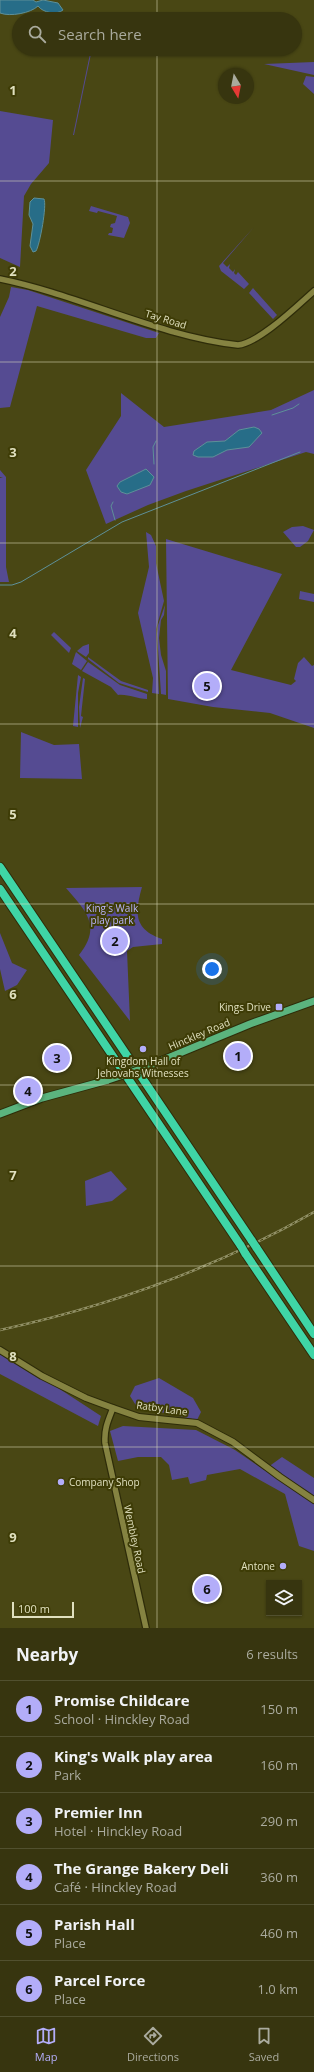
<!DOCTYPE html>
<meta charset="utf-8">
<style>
:root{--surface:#37350f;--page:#42401d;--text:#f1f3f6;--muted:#aaab9e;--line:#51502f;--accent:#b3adf9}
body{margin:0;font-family:"Open Sans",sans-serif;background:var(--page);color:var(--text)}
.controls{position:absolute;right:12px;bottom:12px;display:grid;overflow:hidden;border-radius:0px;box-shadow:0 1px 3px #0004}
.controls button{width:36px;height:36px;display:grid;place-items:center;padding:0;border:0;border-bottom:1px solid var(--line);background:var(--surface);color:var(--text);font:20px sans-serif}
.compass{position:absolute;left:218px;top:68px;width:36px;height:36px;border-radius:50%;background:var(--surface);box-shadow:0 1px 3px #0004;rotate:170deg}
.scale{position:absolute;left:12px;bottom:10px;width:62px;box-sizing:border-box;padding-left:4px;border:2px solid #e0e0bf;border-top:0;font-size:11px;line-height:14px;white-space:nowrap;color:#e0e0bf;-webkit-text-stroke:3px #3e3c06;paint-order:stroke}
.you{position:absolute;left:212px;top:969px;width:14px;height:14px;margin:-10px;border:3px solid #fff;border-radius:50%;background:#1a73e8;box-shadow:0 0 0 6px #1a73e833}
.badge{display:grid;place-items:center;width:26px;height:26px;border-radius:50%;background:var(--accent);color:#111;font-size:13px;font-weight:700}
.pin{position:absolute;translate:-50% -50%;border:2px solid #fff;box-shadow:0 1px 4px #0006}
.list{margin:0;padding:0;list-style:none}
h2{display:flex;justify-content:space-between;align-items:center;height:52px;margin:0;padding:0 16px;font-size:17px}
h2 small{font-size:13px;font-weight:400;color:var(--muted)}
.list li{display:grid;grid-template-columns:26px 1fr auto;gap:12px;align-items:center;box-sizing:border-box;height:56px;padding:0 16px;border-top:1px solid var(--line)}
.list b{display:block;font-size:15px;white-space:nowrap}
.list p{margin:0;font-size:13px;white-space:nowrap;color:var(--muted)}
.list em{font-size:13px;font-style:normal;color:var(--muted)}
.icon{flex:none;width:22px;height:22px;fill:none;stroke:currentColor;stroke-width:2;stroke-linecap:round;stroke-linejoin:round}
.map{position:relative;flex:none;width:314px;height:1628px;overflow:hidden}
.search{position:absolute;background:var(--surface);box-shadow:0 1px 3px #0004;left:12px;right:12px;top:12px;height:44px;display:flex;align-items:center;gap:10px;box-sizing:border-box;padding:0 14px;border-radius:22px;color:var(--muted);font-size:15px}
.sheet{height:388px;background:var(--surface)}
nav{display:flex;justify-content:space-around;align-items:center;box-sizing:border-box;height:56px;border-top:1px solid var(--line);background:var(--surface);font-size:11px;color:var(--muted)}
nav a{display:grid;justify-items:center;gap:2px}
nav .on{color:var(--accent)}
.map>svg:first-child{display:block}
.green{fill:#554b92}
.water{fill:#276d88;stroke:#5e9098}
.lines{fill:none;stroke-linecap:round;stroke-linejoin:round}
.stream{stroke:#5e9098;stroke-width:1}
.tertiary-casing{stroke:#2e2c09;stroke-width:8}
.secondary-casing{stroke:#2e2c09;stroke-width:8}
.primary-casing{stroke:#2e2c09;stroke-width:9}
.motorway-casing{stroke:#2e2c09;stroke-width:10}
.tertiary{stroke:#858341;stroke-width:5.5}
.secondary{stroke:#858341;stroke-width:6}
.primary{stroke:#5bb47e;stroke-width:7}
.motorway{stroke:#3fd5a6;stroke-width:8}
.rail-casing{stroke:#919066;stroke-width:2.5}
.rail{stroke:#3e3c06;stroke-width:1;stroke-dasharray:3;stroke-linecap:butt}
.primary-bridge-casing{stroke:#2e2c09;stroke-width:9;stroke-linecap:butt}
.motorway-bridge-casing{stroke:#2e2c09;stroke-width:10;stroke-linecap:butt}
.primary-bridge{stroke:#5bb47e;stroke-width:7}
.motorway-bridge{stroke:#3fd5a6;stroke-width:8}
.grid{fill:none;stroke:#e0e0bf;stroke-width:1;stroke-opacity:0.55}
.poi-dot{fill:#b3adf9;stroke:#3e3c06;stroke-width:1.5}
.labels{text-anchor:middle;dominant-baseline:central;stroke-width:4;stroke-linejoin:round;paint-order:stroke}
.street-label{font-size:10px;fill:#e0e0bf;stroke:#3e3c06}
.park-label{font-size:10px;fill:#bab5fb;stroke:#3e3c06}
.poi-label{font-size:10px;fill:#e0e0bf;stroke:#3e3c06;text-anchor:end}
.grid-label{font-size:13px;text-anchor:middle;font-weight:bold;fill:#e0e0bf;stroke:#3e3c06;stroke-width:4;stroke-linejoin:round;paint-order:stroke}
</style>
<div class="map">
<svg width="314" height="1628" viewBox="0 0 314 1628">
<rect width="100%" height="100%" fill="#494714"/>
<g class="green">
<polygon points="91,49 92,49 74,135 73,135"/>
<polygon points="314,62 314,75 264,64"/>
<polygon points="306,76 314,77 314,94 303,84"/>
<polygon points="0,111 53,120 49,163 31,184 24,196 20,267 0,258"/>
<polygon points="91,206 128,217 130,223 124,238 108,235 109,233 112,233 113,228 110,227 111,224 115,223 117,216 98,211 97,213 89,211"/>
<polygon points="254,227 223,263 227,267 230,264 229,268 233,272 235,269 234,273 236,275 238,272 249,284 244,289 221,271 219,266"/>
<polygon points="11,287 28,290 159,333 156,338 146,338 37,306 10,407 0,408 0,317 9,297"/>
<polygon points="253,288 277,315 273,319 249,293"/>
<polygon points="314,390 314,454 306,452 186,491 148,505 106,524 86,470 121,416 121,393 164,427 271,410"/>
<polygon points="0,470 6,477 6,567 9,582 0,582 0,478 3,477 0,477"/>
<polygon points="303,526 314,530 308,541 300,547 296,547 283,532 292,527"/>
<polygon points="146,532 151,535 156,546 156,563 164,601 156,629 159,694 152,693 153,678 138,613 149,567"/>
<polygon points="166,539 282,574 231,670 291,685 296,681 294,679 298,663 304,657 312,666 314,665 314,728 270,713 213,707 168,699"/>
<polygon points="300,591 314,594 314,602 299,599"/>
<polygon points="165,605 164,615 161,620 159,638 161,655 166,671 166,695 161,694 157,634 158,625"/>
<polygon points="54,632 71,648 69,653 51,635"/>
<polygon points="89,644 89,653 86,657 77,651 83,646"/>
<polygon points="76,652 87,661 81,670 72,664"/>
<polygon points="88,657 121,681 148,690 148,692 119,683 88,659"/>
<path d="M88 662 120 685 147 694V699C136 699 129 694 118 695L111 687 82 671Z"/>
<polygon points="78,675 81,677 78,693 78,727 73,726"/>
<polygon points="83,678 85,679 81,716 83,717 80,728 79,707"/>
<polygon points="21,732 54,745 79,744 82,779 20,778"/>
<path d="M142 887C135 912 133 929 162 939V944L133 947 127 951 130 1021 79 955C102 926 86 911 66 888Z"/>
<polygon points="0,933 12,963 27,970 17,985 5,991 0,969"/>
<polygon points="111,1171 127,1189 112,1201 86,1206 85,1181"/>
<polygon points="0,1350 101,1416 98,1426 0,1374"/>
<polygon points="159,1378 193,1398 201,1412 197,1420 137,1407 130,1396 135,1386"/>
<polygon points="123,1426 196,1430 235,1450 264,1470 282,1457 314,1478 314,1551 299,1546 285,1494 240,1469 207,1475 206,1480 190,1484 188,1477 172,1480 169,1465 161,1457 138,1457 118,1461 110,1431"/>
</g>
<g class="water">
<path d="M0 0H33L36 2 43 0 58 3 63 10C57 15 43 13 38 6 31 13 10 17 0 13Z"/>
<path d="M34 198 44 199C47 205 40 244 36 251L33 252 30 246 33 224 29 215 30 202Z"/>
<polygon points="254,427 259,429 262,433 249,447 227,450 213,457 198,457 193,455 194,451 207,442 225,441 239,430"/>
<polygon points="146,469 154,477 150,485 127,494 121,492 117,486 120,482"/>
</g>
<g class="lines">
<g class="stream">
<polyline points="272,415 293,408 299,404"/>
<polyline points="154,464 153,447 156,441"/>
<polyline points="113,502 111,506 115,520"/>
<polyline points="0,585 12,585 21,582 122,522 300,452"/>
</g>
<defs>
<g id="tertiary">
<path d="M0 279C79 295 158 336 238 345 259 343 297 306 314 291"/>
<path d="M113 1408C108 1421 104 1429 105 1443L146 1628"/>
</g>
<polyline id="secondary" points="0,1350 42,1376 86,1398 113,1408 139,1417 197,1423 233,1442 280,1477 314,1500"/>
<g id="primary">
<polyline points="141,1069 250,1024 314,1001"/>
<polyline points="0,1114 42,1098 108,1080"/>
</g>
<g id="motorway">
<polyline points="0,867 252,1241"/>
<polyline points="0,889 241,1246"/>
<polyline points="256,1247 314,1334"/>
<polyline points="245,1253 314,1355"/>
</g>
</defs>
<use href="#tertiary" class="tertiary-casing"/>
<use href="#secondary" class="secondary-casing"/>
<use href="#primary" class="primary-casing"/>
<use href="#motorway" class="motorway-casing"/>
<use href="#tertiary" class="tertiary"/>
<use href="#secondary" class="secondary"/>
<use href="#primary" class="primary"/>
<use href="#motorway" class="motorway"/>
<defs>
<path id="rail" d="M0 1330C110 1306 216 1268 314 1212"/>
</defs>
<use href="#rail" class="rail-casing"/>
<use href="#rail" class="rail"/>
<defs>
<polyline id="primary-bridge" points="108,1080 141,1069"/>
<g id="motorway-bridge">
<polyline points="252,1241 256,1247"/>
<polyline points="241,1246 245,1253"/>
</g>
</defs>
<use href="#primary-bridge" class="primary-bridge-casing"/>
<use href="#motorway-bridge" class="motorway-bridge-casing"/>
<use href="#primary-bridge" class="primary-bridge"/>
<use href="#motorway-bridge" class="motorway-bridge"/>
</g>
<path class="grid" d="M157 0V19M157 49V1628M0 181H314M0 362H314M0 543H314M0 724H314M0 904H314M0 1085H314M0 1266H314M0 1447H314"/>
<g class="poi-dot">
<rect x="275" y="1003" width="8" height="8" rx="2"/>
<circle cx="143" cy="1049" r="4"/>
<circle cx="61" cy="1482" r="4"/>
<circle cx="283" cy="1566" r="4"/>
</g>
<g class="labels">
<g class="street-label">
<text transform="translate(166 319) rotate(17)">Tay Road</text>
<text transform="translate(199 1034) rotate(-23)">Hinckley Road</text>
<text transform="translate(162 1408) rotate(8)">Ratby Lane</text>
<text transform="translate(135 1539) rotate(78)">Wembley Road</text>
</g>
<g class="park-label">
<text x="112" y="908">King's Walk<tspan x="112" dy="12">play park</tspan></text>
</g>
<g class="poi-label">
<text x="271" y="1007">Kings Drive</text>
<text x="143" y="1061" text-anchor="middle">Kingdom Hall of<tspan x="143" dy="12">Jehovahs Witnesses</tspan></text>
<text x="69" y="1482" text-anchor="start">Company Shop</text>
<text x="275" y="1566">Antone</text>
</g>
</g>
<g class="grid-label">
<text x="13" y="95">1</text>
<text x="13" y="276">2</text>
<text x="13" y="457">3</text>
<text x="13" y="638">4</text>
<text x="13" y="819">5</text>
<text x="13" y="999">6</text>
<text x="13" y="1180">7</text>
<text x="13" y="1361">8</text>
<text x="13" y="1542">9</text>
</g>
</svg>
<div class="controls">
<button><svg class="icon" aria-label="layers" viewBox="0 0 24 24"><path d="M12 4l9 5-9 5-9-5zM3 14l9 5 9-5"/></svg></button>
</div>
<svg class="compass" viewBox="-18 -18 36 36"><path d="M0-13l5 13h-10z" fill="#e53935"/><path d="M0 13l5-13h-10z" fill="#aaab9e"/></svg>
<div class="scale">100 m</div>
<div class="you"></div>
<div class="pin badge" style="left:238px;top:1056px">1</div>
<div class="pin badge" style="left:115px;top:941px">2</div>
<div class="pin badge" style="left:57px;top:1058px">3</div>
<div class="pin badge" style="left:28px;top:1091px">4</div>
<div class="pin badge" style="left:207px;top:686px">5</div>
<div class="pin badge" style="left:207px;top:1589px">6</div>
<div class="search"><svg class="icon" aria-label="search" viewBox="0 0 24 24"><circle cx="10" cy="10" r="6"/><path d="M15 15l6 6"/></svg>Search here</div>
</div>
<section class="sheet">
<h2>Nearby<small>6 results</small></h2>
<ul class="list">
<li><span class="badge">1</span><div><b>Promise Childcare</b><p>School · Hinckley Road</p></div><em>150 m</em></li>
<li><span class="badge">2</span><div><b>King's Walk play area</b><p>Park</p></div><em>160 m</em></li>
<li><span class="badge">3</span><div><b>Premier Inn</b><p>Hotel · Hinckley Road</p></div><em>290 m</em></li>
<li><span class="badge">4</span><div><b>The Grange Bakery Deli</b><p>Café · Hinckley Road</p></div><em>360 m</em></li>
<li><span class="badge">5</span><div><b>Parish Hall</b><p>Place</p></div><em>460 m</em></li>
<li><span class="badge">6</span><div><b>Parcel Force</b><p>Place</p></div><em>1.0 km</em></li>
</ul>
</section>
<nav>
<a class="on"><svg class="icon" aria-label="map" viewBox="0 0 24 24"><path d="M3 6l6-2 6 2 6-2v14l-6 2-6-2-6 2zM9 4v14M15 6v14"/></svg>Map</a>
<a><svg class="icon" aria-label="directions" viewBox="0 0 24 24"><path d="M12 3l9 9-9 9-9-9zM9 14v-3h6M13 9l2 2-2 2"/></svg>Directions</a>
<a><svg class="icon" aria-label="saved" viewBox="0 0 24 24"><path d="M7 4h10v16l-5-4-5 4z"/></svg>Saved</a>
</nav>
